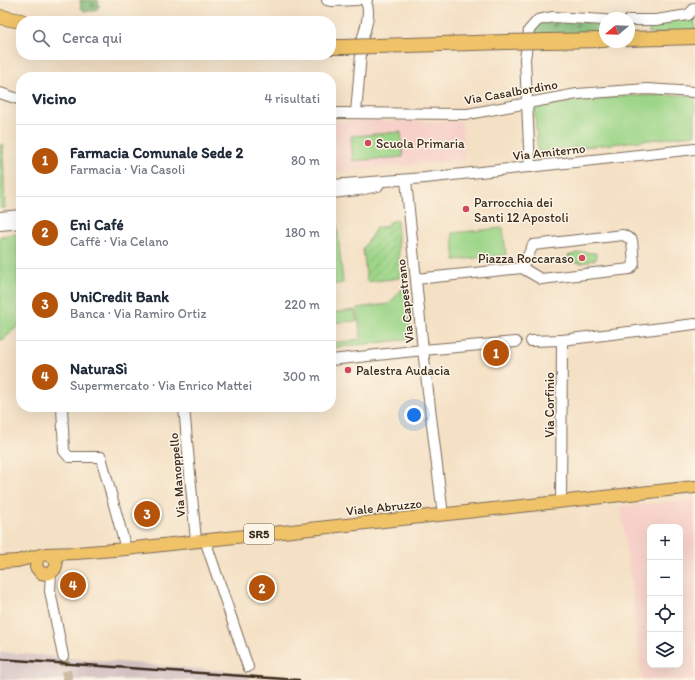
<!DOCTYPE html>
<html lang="it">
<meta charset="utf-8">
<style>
:root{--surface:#fff;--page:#f2f2f3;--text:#1f2937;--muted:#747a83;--line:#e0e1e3;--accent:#b45309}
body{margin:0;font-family:Itim,sans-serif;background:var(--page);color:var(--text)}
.controls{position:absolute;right:12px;bottom:12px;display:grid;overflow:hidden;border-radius:8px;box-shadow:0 4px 16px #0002}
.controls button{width:36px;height:36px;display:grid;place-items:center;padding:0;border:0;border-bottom:1px solid var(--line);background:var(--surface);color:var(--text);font:20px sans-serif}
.compass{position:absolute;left:599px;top:12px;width:36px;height:36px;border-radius:50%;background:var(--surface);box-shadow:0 4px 16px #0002;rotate:251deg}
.you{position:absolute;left:414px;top:415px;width:14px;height:14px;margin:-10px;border:3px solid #fff;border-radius:50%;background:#1a73e8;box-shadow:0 0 0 6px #1a73e833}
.badge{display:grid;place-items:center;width:26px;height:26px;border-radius:50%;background:var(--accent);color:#fff;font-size:13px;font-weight:700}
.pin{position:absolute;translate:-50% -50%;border:2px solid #fff;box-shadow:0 1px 4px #0006}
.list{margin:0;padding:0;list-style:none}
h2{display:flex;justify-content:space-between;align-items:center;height:52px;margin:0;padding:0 16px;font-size:17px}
h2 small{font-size:13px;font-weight:400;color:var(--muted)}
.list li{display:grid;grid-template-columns:26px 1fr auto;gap:12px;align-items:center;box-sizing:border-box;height:72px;padding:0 16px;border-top:1px solid var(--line)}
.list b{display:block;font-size:15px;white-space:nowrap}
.list p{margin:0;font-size:13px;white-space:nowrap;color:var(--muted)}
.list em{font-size:13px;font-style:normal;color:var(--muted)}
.icon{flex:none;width:22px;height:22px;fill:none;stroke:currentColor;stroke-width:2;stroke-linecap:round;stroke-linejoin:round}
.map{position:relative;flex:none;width:695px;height:680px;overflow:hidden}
.search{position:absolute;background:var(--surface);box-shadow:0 4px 16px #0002;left:16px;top:16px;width:320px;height:44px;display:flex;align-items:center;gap:10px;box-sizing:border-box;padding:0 14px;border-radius:16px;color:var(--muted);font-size:15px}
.panel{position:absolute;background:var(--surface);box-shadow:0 4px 16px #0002;left:16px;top:72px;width:320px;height:340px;border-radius:16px}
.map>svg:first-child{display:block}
.built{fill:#f7d1c9;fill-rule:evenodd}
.railway{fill:#d2bfc1}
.grass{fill:#9cd588;stroke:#6c8053}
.forest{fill:url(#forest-firs);stroke:#5c7049}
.park{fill:url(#park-crowns);stroke:#6c8053}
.garden{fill:url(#garden-furrows);stroke:#6c8053}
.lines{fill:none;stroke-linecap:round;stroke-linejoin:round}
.minor-tunnel{stroke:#cfbca3;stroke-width:10;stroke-dasharray:10 5;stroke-linecap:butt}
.minor-casing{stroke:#7c6a58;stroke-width:12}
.major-casing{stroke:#7c6a58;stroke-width:14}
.highway-casing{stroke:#7c6a58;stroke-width:16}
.minor{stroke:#fff;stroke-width:10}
.major{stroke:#f0c369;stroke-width:12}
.highway{stroke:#f0c369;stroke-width:14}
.rail{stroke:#3b2a1e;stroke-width:2.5}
.highway-bridge-casing{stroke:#7c6a58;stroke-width:16;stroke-linecap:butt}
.highway-bridge{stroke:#f0c369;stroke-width:14}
.poi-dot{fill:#d1495b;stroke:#fcf5e5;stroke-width:1.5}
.labels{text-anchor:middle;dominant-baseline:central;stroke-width:3;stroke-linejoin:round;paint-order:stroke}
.shield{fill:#fcf5e5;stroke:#75675a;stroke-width:1}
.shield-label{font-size:12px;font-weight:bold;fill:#3b2a1e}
.street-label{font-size:13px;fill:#3b2a1e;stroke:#fcf5e5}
.poi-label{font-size:13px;fill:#3b2a1e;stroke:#fcf5e5;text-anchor:start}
</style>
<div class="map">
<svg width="695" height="680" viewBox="0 0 695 680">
<defs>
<pattern id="forest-firs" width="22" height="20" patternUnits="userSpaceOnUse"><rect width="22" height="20" fill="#7db674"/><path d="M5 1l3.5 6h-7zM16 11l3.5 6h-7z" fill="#68945f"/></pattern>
<pattern id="park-crowns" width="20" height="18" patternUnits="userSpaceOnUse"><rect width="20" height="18" fill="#9cd588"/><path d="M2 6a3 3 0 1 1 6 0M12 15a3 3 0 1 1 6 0" fill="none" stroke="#87b775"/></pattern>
<pattern id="garden-furrows" width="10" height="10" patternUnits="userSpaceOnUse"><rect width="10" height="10" fill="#9cd588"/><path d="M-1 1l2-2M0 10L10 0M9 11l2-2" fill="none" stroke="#87b775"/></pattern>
</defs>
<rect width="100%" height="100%" fill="#fcf5e5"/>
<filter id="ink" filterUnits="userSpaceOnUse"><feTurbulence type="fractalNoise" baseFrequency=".025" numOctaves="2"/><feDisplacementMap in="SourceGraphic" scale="8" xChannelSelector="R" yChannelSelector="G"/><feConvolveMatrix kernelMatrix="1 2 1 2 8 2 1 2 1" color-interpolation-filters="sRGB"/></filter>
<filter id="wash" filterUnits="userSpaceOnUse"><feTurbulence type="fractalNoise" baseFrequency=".012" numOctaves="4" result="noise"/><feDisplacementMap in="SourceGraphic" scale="16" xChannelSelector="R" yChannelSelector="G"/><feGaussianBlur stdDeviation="0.9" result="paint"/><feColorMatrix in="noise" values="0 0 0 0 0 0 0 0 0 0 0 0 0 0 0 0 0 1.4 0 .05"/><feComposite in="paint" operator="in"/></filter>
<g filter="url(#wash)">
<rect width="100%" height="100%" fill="#f4e0c4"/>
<g class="built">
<polygon points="331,121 462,121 465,159 331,173"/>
<path d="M695 499V680H642L633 601 621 507ZM650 527H680V665H650Z"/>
</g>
<polygon class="railway" points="0,652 250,673 250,680 0,680"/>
<g class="grass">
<polygon points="695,18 695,33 648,33 653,22"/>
<polygon points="691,95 695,96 695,135 538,152 534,106 624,96"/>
<polygon points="401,132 403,157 353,161 351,136"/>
<polygon points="331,225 337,225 343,283 331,285"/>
<polygon points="503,228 506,255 455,260 452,233"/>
<polygon points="17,234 19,325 4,339 0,340 0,236"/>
<polygon points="581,252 596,253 596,259 583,263 568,262 568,256"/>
<polygon points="405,286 411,339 331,348 331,343 361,339 357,308 389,304"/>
<polygon points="355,310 357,321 331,323 331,313"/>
</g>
<g class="forest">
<polygon points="80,0 98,0 99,7 95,11 84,11 81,8"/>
<polygon points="541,21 605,22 605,34 529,36"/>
</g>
<polygon class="park" points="0,145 3,145 5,208 0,208"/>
<polygon class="garden" points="397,219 400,278 367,282 363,249 376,228 387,226 388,223"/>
</g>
<g filter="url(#ink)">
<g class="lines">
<polyline class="minor-tunnel" points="63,656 68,680"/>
<defs>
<g id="minor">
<polyline points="327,0 332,1 357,0"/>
<polyline points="629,20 656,20 688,15 695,8"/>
<path d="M362 40C365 31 372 10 365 1L367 0"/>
<polyline points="0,93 21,100"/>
<polyline points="331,113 468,114 577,94 647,89 695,92"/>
<polyline points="356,113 361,54"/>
<polyline points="530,167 525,59 529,30 538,20 553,17 605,20"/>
<polyline points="406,180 423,350 443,515"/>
<polyline points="331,185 425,178 695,149"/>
<polyline points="331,193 359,190 378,186"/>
<polyline points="0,217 21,215"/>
<polyline points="0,225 21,223"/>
<polyline points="416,279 522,268 541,279 630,269 634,264 632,240 623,235 533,245 522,268"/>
<polyline points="562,340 695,324"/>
<polyline points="531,341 562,340 561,502"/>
<polyline points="331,360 423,350 516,342"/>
<polyline points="62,407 64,451 69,457 101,457 126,549"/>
<polyline points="184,407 196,541"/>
<polyline points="205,540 248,667"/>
<polyline points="51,573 50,591 63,656"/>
</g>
<g id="major">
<path d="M46 554C63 557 57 578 41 573L36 567 37 559 41 555 46 554 76 553 126 549 695 487"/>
<polyline points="0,562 17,561 41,555"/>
</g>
<g id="highway">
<polyline points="0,17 21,21"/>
<polyline points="629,39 695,37"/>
<polyline points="547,41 605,40"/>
<polyline points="376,46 506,42"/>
<polyline points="331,47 342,47"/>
</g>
</defs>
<use href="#minor" class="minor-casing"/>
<use href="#major" class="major-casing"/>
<use href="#highway" class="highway-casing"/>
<use href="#minor" class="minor"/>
<use href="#major" class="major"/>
<use href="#highway" class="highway"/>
<polyline class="rail" points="0,659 299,680"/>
<defs>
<g id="highway-bridge">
<polyline points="506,42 547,41"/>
<polyline points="342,47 376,46"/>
</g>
</defs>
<use href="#highway-bridge" class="highway-bridge-casing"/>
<use href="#highway-bridge" class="highway-bridge"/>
</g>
</g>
<g class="poi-dot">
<circle cx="368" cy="143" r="4"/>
<circle cx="466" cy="209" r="4"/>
<circle cx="582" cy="258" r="4"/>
<circle cx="348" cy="370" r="4"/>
</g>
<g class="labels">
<rect class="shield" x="244" y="524" width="30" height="20" rx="3"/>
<g class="shield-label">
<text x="259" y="534">SR5</text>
</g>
<g class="street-label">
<text transform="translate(511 92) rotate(-10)">Via Casalbordino</text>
<text transform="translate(549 152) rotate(-6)">Via Amiterno</text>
<text transform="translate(405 301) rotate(-96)">Via Capestrano</text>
<text transform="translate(549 405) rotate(-90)">Via Corfinio</text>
<text transform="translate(177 475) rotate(-95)">Via Manoppello</text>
<text transform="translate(384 507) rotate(-6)">Viale Abruzzo</text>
</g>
<g class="poi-label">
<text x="376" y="143">Scuola Primaria</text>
<text x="474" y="202">Parrocchia dei<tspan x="474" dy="15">Santi 12 Apostoli</tspan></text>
<text x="574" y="258" text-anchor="end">Piazza Roccaraso</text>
<text x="356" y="370">Palestra Audacia</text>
</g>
</g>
</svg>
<div class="controls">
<button>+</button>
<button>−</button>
<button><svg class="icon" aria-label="locate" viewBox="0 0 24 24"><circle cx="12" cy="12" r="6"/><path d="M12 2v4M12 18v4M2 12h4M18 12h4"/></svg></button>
<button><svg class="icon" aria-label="layers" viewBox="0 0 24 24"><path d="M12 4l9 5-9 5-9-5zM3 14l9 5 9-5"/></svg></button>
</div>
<svg class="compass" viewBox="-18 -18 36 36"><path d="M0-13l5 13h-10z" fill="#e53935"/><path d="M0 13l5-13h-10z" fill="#747a83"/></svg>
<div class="you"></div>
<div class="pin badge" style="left:496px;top:353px">1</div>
<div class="pin badge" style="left:262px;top:588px">2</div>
<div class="pin badge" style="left:147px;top:514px">3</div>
<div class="pin badge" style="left:73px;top:585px">4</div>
<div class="search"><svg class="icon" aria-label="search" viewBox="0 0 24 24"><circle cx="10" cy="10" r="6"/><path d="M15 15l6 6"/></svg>Cerca qui</div>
<section class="panel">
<h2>Vicino<small>4 risultati</small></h2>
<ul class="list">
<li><span class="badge">1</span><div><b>Farmacia Comunale Sede 2</b><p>Farmacia · Via Casoli</p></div><em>80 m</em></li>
<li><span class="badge">2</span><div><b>Eni Café</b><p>Caffè · Via Celano</p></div><em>180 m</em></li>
<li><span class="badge">3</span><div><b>UniCredit Bank</b><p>Banca · Via Ramiro Ortiz</p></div><em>220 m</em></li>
<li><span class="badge">4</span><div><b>NaturaSì</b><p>Supermercato · Via Enrico Mattei</p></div><em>300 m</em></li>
</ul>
</section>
</div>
